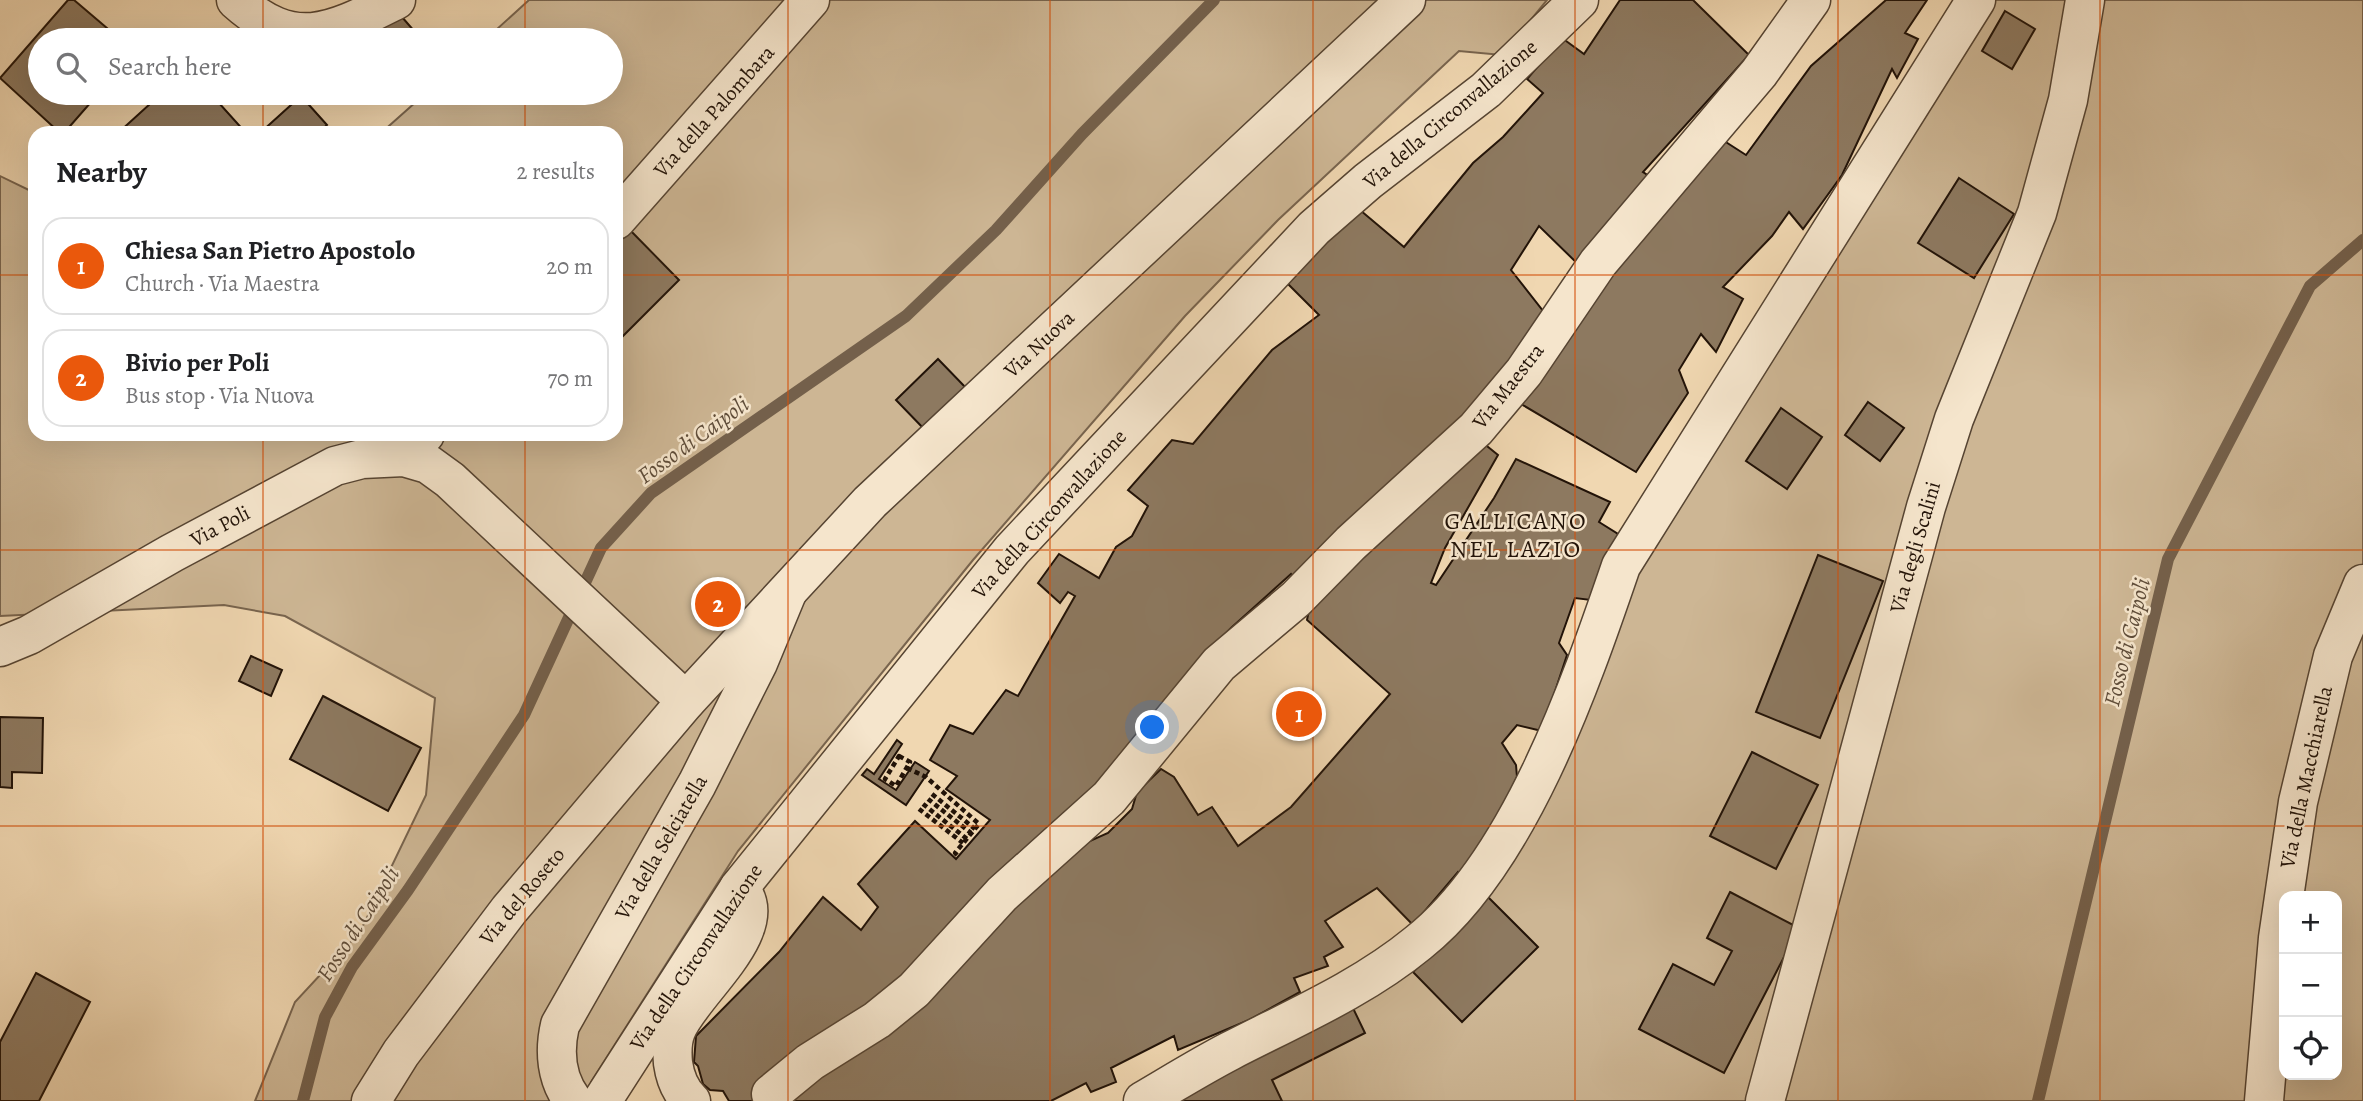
<!DOCTYPE html>
<meta charset="utf-8">
<style>
:root{--surface:#fff;--page:#f2f2f2;--text:#202124;--muted:#757577;--line:#e0e0e0;--accent:#ea580c}
body{margin:0;font-family:Alegreya,serif;background:var(--page);color:var(--text)}
.controls{position:absolute;right:21px;bottom:21px;display:grid;overflow:hidden;border-radius:14px;box-shadow:0 7px 28px #0002}
.controls button{width:63px;height:63px;display:grid;place-items:center;padding:0;border:0;border-bottom:2px solid var(--line);background:var(--surface);color:var(--text);font:35px sans-serif}
.you{position:absolute;left:1153px;top:728px;width:24px;height:24px;margin:-18px;border:5px solid #fff;border-radius:50%;background:#1a73e8;box-shadow:0 0 0 10px #1a73e833}
.badge{display:grid;place-items:center;width:46px;height:46px;border-radius:50%;background:var(--accent);color:#fff;font-size:23px;font-weight:700}
.pin{position:absolute;translate:-50% -50%;border:4px solid #fff;box-shadow:0 2px 7px #0006}
.list{margin:0;padding:0;list-style:none}
h2{display:flex;justify-content:space-between;align-items:center;height:91px;margin:0;padding:0 28px;font-size:30px}
h2 small{font-size:23px;font-weight:400;color:var(--muted)}
.list li{display:grid;grid-template-columns:46px 1fr auto;gap:21px;align-items:center;box-sizing:border-box;height:98px;margin:0 14px 14px;padding:0 14px;border:2px solid var(--line);border-radius:21px}
.list b{display:block;font-size:26px;white-space:nowrap}
.list p{margin:0;font-size:23px;white-space:nowrap;color:var(--muted)}
.list em{font-size:23px;font-style:normal;color:var(--muted)}
.icon{flex:none;width:38px;height:38px;fill:none;stroke:currentColor;stroke-width:2;stroke-linecap:round;stroke-linejoin:round}
.map{position:relative;flex:none;width:2363px;height:1101px;overflow:hidden}
.search{position:absolute;background:var(--surface);box-shadow:0 7px 28px #0002;left:28px;top:28px;width:595px;height:77px;display:flex;align-items:center;gap:18px;box-sizing:border-box;padding:0 24px;border-radius:38px;color:var(--muted);font-size:26px}
.panel{position:absolute;background:var(--surface);box-shadow:0 7px 28px #0002;left:28px;top:126px;width:595px;height:315px;border-radius:21px}
.map>svg:first-child{display:block}
.green{fill:#cdb694;stroke:#78644e;stroke-width:2;fill-rule:evenodd}
.lines{fill:none;stroke-linecap:round;stroke-linejoin:round}
.stream{stroke:#74604b;stroke-width:12}
.building{fill:#8d7960;stroke:#221308;stroke-width:2}
.minor-casing{stroke:#564432;stroke-width:41}
.tertiary-casing{stroke:#564432;stroke-width:41}
.path{stroke:#221308;stroke-width:4.5;stroke-dasharray:5 3.5;stroke-linecap:butt}
.minor{stroke:#f5e5cc;stroke-width:38}
.tertiary{stroke:#f5e5cc;stroke-width:38}
.grid{fill:none;stroke:#d4520c;stroke-width:2;stroke-opacity:0.55}
.labels{text-anchor:middle;dominant-baseline:central;stroke-width:5;stroke-linejoin:round;paint-order:stroke}
.street-label{font-size:21px;fill:#221308;stroke:#f5e5cc}
.water-label{font-size:23px;font-style:italic;fill:#5f4d3a;stroke:#f5e5cc}
.quarter-label{font-size:24px;letter-spacing:2px;fill:#221308;stroke:#f5e5cc}
</style>
<div class="map">
<svg width="2363" height="1101" viewBox="0 0 2363 1101">
<rect width="100%" height="100%" fill="#f0d7b1"/>
<filter id="stains"><feTurbulence type="fractalNoise" baseFrequency=".00286" numOctaves="4"/><feColorMatrix values="0 0 0 0 .2 0 0 0 0 .09 0 0 0 0 .02 0 0 0 .5 -.17"/></filter>
<radialGradient id="worn" r=".72"><stop offset=".6" stop-color="#630" stop-opacity="0"/><stop offset="1" stop-color="#630" stop-opacity=".3"/></radialGradient>
<g class="green">
<polygon points="529,0 1547,0 1502,55 1459,51 1278,220 1185,316 973,560 738,851 591,1082 593,1101 255,1101 295,1002 360,932 426,795 435,698 285,616 224,605 0,616 0,176 35,193 35,434 616,434 616,133 381,133 426,93 611,93 611,40 485,40"/>
<path d="M1976 0H2363V1101H1143L1418 944ZM2284 896H2337V1075H2284Z"/>
</g>
<g class="lines">
<g class="stream">
<polyline points="303,1101 325,1017 352,967 408,890 524,715 601,548 651,493 906,316 996,230 1082,134 1214,0"/>
<polyline points="2038,1101 2168,559 2310,286 2363,240"/>
</g>
</g>
<g class="building">
<polygon points="68,0 74,0 121,40 40,40 40,93 99,93 64,133 60,133 0,78"/>
<polygon points="1620,0 1693,0 1749,55 1643,172 1655,180 1583,269 1539,226 1511,270 1547,316 1474,411 1299,584 1291,574 1231,628 1199,661 1106,780 961,923 766,1101 729,1101 723,1091 710,1090 703,1084 698,1066 694,1062 696,1036 779,952 823,897 861,930 878,907 858,884 915,821 956,859 990,820 946,789 957,776 930,760 950,725 973,734 1006,690 1018,696 1075,596 1068,592 1060,603 1038,583 1059,554 1099,578 1116,547 1132,536 1148,506 1128,490 1172,440 1193,444 1272,350 1319,315 1281,277 1360,210 1404,247 1473,163 1503,137 1543,93 1527,79 1562,38 1584,54"/>
<polygon points="1886,0 1927,0 1905,33 1918,39 1897,78 1892,69 1842,175 1803,229 1789,212 1772,236 1723,287 1743,299 1716,352 1701,334 1679,370 1688,393 1636,472 1521,404 1545,356 1718,137 1746,155 1811,66"/>
<polygon points="395,9 422,40 360,40"/>
<polygon points="2005,11 2035,29 2012,69 1982,51"/>
<polygon points="162,93 210,93 246,133 118,133"/>
<polygon points="301,96 327,125 318,133 260,133"/>
<polygon points="1959,178 2014,214 1974,278 1918,243"/>
<polygon points="627,227 679,280 616,343 616,238"/>
<polygon points="938,359 968,390 926,431 896,400"/>
<polygon points="1868,402 1904,428 1880,461 1845,435"/>
<polygon points="1781,408 1822,437 1787,489 1746,461"/>
<polygon points="1477,438 1498,455 1445,548 1431,583 1436,585 1494,498 1516,459 1610,502 1599,522 1618,534 1604,573 1599,601 1575,598 1559,643 1567,655 1542,731 1517,725 1502,743 1516,765 1517,777 1469,883 1458,872 1413,925 1377,888 1325,921 1343,947 1324,957 1328,966 1294,978 1300,992 1249,1020 1178,1050 1174,1036 1111,1068 1116,1082 1091,1092 1086,1083 1051,1101 784,1101 1063,853 1108,833 1132,809 1137,792 1161,769 1174,777 1198,815 1212,807 1238,846 1291,807 1390,694 1307,620 1310,605"/>
<polygon points="1818,555 1883,581 1820,738 1756,712"/>
<polygon points="251,656 282,670 271,696 239,681"/>
<polygon points="323,696 421,748 388,811 290,759"/>
<polygon points="0,717 43,718 42,773 12,772 12,788 0,787"/>
<polygon points="897,740 902,744 879,779 896,790 915,762 929,771 906,805 862,775 867,769 874,774"/>
<polygon points="1752,752 1818,785 1776,869 1710,836"/>
<polygon points="1730,892 1799,928 1724,1073 1639,1029 1673,964 1714,985 1732,951 1707,938"/>
<polygon points="1488,897 1538,947 1462,1022 1413,972"/>
<polygon points="36,973 90,1002 39,1101 0,1101 0,1042"/>
<polygon points="1351,1004 1365,1033 1272,1080 1282,1101 1163,1101"/>
</g>
<g class="lines">
<defs>
<g id="minor">
<path d="M236 0C295 53 332 32 396 0"/>
<polyline points="616,220 810,0"/>
<polyline points="404,457 425,434"/>
<polyline points="771,1094 810,1062 877,1020 914,990 1002,894 1109,798 1219,664 1296,599 1351,543 1476,429 1524,372 1598,263 1759,73 1811,0"/>
<path d="M573 1101C556 1079 554 1051 560 1025L697 784 758 663 787 593"/>
<polyline points="602,1101 739,888 1012,550 1314,228 1368,181 1486,90 1579,0"/>
<path d="M691 1101C680 1091 675 1077 673 1063 672 1052 672 1041 676 1031 690 993 776 929 739 888"/>
<path d="M1143 1101C1172 1084 1201 1066 1230 1051 1294 1018 1362 989 1418 943 1519 863 1580 686 1621 566L1976 0"/>
<polyline points="1765,1101 1926,507 1954,419 2037,213 2068,100 2085,0"/>
</g>
<g id="tertiary">
<polyline points="0,647 29,635 172,553 335,466 362,459 404,457 428,464 450,480 686,701"/>
<polyline points="371,1101 401,1053 509,910 686,701 870,502 1406,0"/>
<polyline points="2264,1101 2278,938 2298,802 2333,656 2363,584"/>
</g>
</defs>
<use href="#minor" class="minor-casing"/>
<use href="#tertiary" class="tertiary-casing"/>
<g class="path">
<polygon points="899,756 910,762 896,786 885,779"/>
<polyline points="907,768 926,777 979,824 955,853 958,856"/>
<polyline points="932,794 975,829"/>
<polyline points="928,799 971,833"/>
<polyline points="923,804 967,839"/>
<polyline points="919,809 963,843"/>
</g>
<use href="#minor" class="minor"/>
<use href="#tertiary" class="tertiary"/>
</g>
<path class="grid" d="M263 0V40M525 0V40M788 0V1101M1050 0V1101M1313 0V1101M1575 0V1101M1838 0V1101M2100 0V1101M263 93V133M525 93V133M0 275H35M616 275H2363M263 434V1101M525 434V1101M0 550H2363M0 826H2363"/>
<g class="labels">
<g class="street-label">
<text transform="translate(714 111) rotate(-48)">Via della Palombara</text>
<text transform="translate(1450 114) rotate(-40)">Via della Circonvallazione</text>
<text transform="translate(1039 344) rotate(-43)">Via Nuova</text>
<text transform="translate(1508 386) rotate(-52)">Via Maestra</text>
<text transform="translate(1049 514) rotate(-48)">Via della Circonvallazione</text>
<text transform="translate(220 526) rotate(-28)">Via Poli</text>
<text transform="translate(1915 547) rotate(-74)">Via degli Scalini</text>
<text transform="translate(2306 777) rotate(-78)">Via della Macchiarella</text>
<text transform="translate(661 847) rotate(-60)">Via della Selciatella</text>
<text transform="translate(522 896) rotate(-50)">Via del Roseto</text>
<text transform="translate(696 957) rotate(-56)">Via della Circonvallazione</text>
</g>
<g class="water-label">
<text transform="translate(693 440) rotate(-36)">Fosso di Caipoli</text>
<text transform="translate(2127 642) rotate(-76)">Fosso di Caipoli</text>
<text transform="translate(358 924) rotate(-57)">Fosso di Caipoli</text>
</g>
<g class="quarter-label">
<text x="1516" y="521">GALLICANO<tspan x="1516" dy="28">NEL LAZIO</tspan></text>
</g>
</g>
<rect width="100%" height="100%" filter="url(#stains)"/>
<rect width="100%" height="100%" fill="url(#worn)"/>
</svg>
<div class="controls">
<button>+</button>
<button>−</button>
<button><svg class="icon" aria-label="locate" viewBox="0 0 24 24"><circle cx="12" cy="12" r="6"/><path d="M12 2v4M12 18v4M2 12h4M18 12h4"/></svg></button>
</div>
<div class="you"></div>
<div class="pin badge" style="left:1299px;top:714px">1</div>
<div class="pin badge" style="left:718px;top:604px">2</div>
<div class="search"><svg class="icon" aria-label="search" viewBox="0 0 24 24"><circle cx="10" cy="10" r="6"/><path d="M15 15l6 6"/></svg>Search here</div>
<section class="panel">
<h2>Nearby<small>2 results</small></h2>
<ul class="list">
<li><span class="badge">1</span><div><b>Chiesa San Pietro Apostolo</b><p>Church · Via Maestra</p></div><em>20 m</em></li>
<li><span class="badge">2</span><div><b>Bivio per Poli</b><p>Bus stop · Via Nuova</p></div><em>70 m</em></li>
</ul>
</section>
</div>
